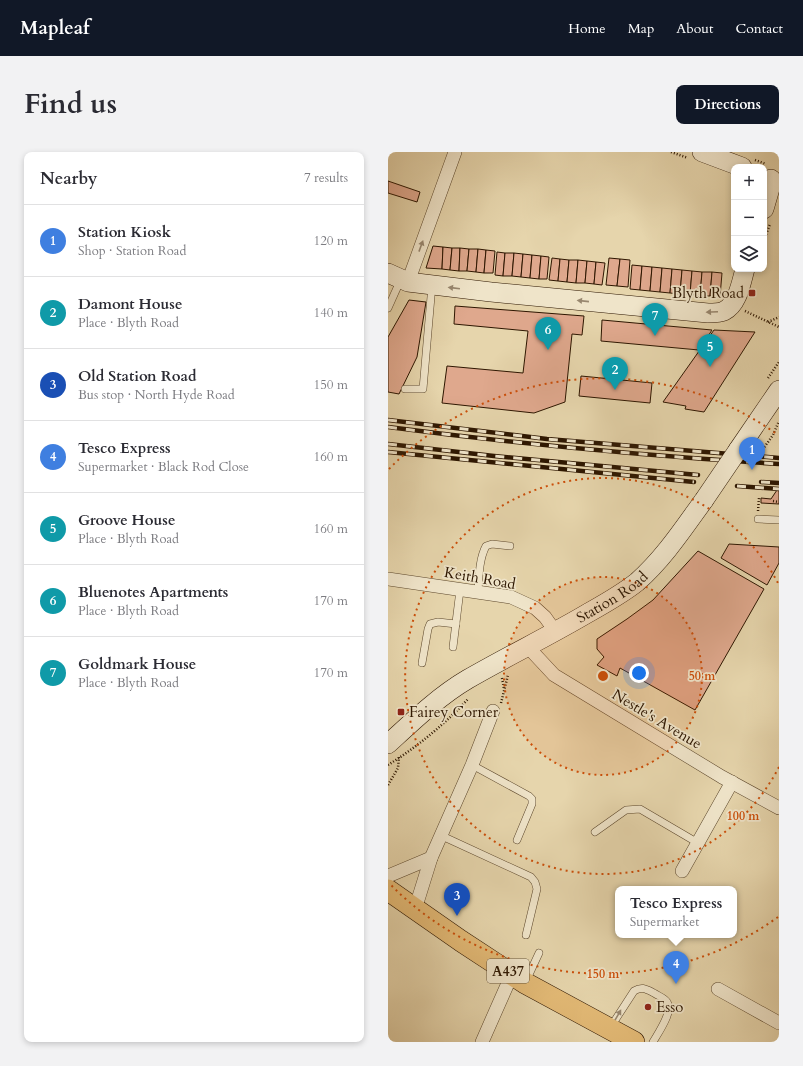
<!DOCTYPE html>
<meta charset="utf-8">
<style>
:root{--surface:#fff;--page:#f2f2f3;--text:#2b2b33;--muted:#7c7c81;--line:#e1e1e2;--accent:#111827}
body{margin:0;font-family:Cardo,serif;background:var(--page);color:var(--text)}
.controls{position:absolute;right:12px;top:12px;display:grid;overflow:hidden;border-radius:8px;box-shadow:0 2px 6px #0003}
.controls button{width:36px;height:36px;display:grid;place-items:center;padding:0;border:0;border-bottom:1px solid var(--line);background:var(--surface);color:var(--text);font:20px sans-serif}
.you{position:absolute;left:251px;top:521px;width:14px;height:14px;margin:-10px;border:3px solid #fff;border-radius:50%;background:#1a73e8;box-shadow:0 0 0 6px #1a73e833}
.badge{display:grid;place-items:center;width:26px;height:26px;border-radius:50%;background:var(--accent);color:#fff;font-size:13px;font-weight:700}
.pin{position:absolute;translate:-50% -33px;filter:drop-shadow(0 1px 2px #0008)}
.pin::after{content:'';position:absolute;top:21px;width:14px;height:12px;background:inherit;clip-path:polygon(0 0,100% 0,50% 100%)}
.popup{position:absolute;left:227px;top:734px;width:122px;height:52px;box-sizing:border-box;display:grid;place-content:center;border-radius:8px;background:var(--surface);filter:drop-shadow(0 1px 3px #0005);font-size:13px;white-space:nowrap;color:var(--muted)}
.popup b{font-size:15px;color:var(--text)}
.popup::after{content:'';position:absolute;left:50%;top:100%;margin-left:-8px;border:8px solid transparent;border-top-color:var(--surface)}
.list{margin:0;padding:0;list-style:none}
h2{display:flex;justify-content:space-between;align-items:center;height:52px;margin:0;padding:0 16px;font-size:17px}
h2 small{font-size:13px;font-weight:400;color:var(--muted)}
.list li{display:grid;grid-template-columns:26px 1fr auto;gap:12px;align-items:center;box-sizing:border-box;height:72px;padding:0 16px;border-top:1px solid var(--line)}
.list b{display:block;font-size:15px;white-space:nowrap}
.list p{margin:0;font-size:13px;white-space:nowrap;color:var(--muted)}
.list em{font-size:13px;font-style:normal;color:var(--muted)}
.icon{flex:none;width:22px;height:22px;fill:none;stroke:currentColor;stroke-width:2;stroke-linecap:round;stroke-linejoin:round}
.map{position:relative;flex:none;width:391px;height:890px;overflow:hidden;border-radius:8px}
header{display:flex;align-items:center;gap:24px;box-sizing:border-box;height:56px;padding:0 20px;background:var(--accent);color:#fff}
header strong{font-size:19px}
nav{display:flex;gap:22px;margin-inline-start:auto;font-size:14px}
.intro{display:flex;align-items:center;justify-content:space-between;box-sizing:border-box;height:96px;padding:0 24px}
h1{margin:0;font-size:28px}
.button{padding:10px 18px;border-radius:8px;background:var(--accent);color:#fff;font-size:14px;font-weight:700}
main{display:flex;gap:24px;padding:0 24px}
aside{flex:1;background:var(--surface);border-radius:8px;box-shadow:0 2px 6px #0003}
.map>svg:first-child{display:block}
.building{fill:#dfa88d;stroke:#2d1600}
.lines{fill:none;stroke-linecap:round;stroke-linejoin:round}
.lane-casing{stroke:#5b462b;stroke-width:8}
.street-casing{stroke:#5b462b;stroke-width:14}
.secondary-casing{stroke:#2d1600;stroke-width:20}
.primary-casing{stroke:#2d1600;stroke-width:22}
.path{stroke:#2d1600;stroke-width:2.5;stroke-dasharray:1 2;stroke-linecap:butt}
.lane{stroke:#efe4c9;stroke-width:7}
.street{stroke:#efe4c9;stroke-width:13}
.secondary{stroke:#efe4c9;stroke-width:19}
.primary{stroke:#e3ba76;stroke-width:21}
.rail-casing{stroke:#2d1600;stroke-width:4.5}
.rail{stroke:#efe4c9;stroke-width:3;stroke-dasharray:9;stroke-linecap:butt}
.secondary-bridge-casing{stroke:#2d1600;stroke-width:20;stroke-linecap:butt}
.path-bridge{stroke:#2d1600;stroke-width:2.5;stroke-dasharray:1 2;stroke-linecap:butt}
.secondary-bridge{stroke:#efe4c9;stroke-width:19}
.oneway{fill:#98876f}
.ring{fill:none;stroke:#cc4f0a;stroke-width:2;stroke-dasharray:2 4}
.poi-dot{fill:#8f2418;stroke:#efe4c9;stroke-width:1.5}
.labels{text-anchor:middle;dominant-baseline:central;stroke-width:3.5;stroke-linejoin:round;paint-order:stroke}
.shield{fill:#efe4c9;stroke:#67543c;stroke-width:1}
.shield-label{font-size:14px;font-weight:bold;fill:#2d1600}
.poi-label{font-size:15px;fill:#2d1600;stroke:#efe4c9;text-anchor:start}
.street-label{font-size:15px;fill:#2d1600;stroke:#efe4c9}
.centre{fill:#cc4f0a;stroke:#efe4c9;stroke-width:2}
.ring-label{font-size:12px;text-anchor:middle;font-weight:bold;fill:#cc4f0a;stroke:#efe4c9;stroke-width:3.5;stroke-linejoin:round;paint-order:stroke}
</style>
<header>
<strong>Mapleaf</strong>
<nav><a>Home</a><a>Map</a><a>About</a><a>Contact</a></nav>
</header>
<div class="intro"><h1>Find us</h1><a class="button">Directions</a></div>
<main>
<aside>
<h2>Nearby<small>7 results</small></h2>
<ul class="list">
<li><span class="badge" style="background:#3f7fe0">1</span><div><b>Station Kiosk</b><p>Shop · Station Road</p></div><em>120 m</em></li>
<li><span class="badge" style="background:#0f9aa8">2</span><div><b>Damont House</b><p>Place · Blyth Road</p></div><em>140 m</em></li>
<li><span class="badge" style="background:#1a4fb4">3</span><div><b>Old Station Road</b><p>Bus stop · North Hyde Road</p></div><em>150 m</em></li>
<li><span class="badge" style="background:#3f7fe0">4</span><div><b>Tesco Express</b><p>Supermarket · Black Rod Close</p></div><em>160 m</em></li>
<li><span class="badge" style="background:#0f9aa8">5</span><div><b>Groove House</b><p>Place · Blyth Road</p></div><em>160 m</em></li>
<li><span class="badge" style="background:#0f9aa8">6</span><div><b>Bluenotes Apartments</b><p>Place · Blyth Road</p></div><em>170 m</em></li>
<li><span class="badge" style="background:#0f9aa8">7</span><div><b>Goldmark House</b><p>Place · Blyth Road</p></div><em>170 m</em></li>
</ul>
</aside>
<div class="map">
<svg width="391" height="890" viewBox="0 0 391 890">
<rect width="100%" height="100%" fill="#e6d5ac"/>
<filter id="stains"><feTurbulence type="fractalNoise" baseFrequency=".005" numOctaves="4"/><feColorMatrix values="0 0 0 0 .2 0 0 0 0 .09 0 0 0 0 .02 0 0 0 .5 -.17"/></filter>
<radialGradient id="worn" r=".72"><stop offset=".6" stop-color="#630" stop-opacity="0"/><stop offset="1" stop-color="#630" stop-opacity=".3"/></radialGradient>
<g class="building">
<polygon points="0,29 32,40 29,50 0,41"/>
<polygon points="45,94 55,95 54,117 38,116"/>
<polygon points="55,95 64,96 62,118 54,117"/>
<polygon points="64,96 72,96 71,119 62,118"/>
<polygon points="72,96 81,97 79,119 71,119"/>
<polygon points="81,97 90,97 88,120 79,119"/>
<polygon points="90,97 98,98 96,121 88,120"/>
<polygon points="98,98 107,99 105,121 96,121"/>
<polygon points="109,100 117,101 115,124 107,123"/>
<polygon points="117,101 126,101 124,124 115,124"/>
<polygon points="126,101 135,102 133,125 124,124"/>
<polygon points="135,102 144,103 142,126 133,125"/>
<polygon points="144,103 153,104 151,127 142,126"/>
<polygon points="153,104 161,105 159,127 151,127"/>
<polygon points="164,106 172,107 170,129 161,128"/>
<polygon points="221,106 232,107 229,134 218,133"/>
<polygon points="172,107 181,108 179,130 170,129"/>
<polygon points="232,107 242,108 240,135 229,134"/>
<polygon points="181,108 190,108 188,131 179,130"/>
<polygon points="190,108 199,109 197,131 188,131"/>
<polygon points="199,109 208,110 206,132 197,131"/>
<polygon points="208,110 217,111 214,133 206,132"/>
<polygon points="244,113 254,114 252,138 242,137"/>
<polygon points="254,114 264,115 262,139 252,138"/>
<polygon points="264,115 274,116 272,140 262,139"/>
<polygon points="274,116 284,117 282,141 272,140"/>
<polygon points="284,117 294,118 292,142 282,141"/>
<polygon points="294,118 304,119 302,142 292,142"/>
<polygon points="304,119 314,120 312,144 302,142"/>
<polygon points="314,120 324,120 322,144 312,144"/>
<polygon points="324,120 334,121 332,145 322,144"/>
<polygon points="21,148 38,150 29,205 11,242 0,240 0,185"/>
<polygon points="67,154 196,164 194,183 184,182 177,250 146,261 54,251 59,214 135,221 140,179 66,172"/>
<polygon points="214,168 324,178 311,198 213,189"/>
<polygon points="326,178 367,180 316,260 297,257 298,254 275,250"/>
<polygon points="193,224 264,231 262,251 191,244"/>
<polygon points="391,335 391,352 373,351 373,346 383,347"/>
<polygon points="341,392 391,395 391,411 379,433 333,406"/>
<polygon points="310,399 376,437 307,558 232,516 229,524 209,513 216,505 209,497 209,487 239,467 265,448"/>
</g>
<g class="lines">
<defs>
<g id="lane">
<polyline points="0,156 13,127"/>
<polyline points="17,237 35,237 44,133"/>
<polyline points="370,367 391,368"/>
<path d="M90 440C91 425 91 407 98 394L104 392 122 394"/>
<polyline points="65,495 72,438"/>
<polyline points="34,511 40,477 42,472 50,470 68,472"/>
<polyline points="84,613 141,644 144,647 144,652 129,688"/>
<polyline points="207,680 238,658 252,657 310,691"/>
<polyline points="54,684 143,725 147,730 149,737 138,783"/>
<polyline points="138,829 151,801"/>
<path d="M222 876 246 839C254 834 258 837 266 841 270 844 277 846 279 850 286 859 270 881 265 890"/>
</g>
<g id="street">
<polyline points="20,130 67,0"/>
<polyline points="0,427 123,445 147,456 157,465 167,479"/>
<polyline points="139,494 166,523 334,625 391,656"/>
<polyline points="294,719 344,630"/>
<polyline points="0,724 43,706"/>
<polyline points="26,756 29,751 43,706 84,613 105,559"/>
<polyline points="330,837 391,871"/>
<polyline points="94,890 124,822"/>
</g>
<g id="secondary">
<polyline points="314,0 354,15"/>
<polyline points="376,57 383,33 383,27"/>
<path d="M0 121 20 130 103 140 320 161C325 161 332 161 336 159 350 152 353 131 357 117"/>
<polyline points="350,298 391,238"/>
<path id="s1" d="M0 592C25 569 51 544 80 527 120 504 161 484 200 461 216 452 234 442 249 430 276 406 295 377 316 348"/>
</g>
<polyline id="primary" points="0,738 73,789 137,831 246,890"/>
</defs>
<use href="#lane" class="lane-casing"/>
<use href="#street" class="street-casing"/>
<use href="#secondary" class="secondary-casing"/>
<use href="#primary" class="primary-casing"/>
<g class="path">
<polyline points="283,0 300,6"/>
<polyline points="367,8 378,12"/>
<polyline points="376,88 382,72"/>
<polyline points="357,159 391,175"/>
<polyline points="380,170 391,165"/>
<polyline points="380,226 391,210"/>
<polyline points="373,300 385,283 391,269"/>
<polyline points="385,349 391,350"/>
<polyline points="370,359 371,346"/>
<polyline points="114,526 116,537"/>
<polyline points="113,551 120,523"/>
<path d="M0 613C29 595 57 572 80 547"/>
<polyline points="0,633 10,616 11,605"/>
</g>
<use href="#lane" class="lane"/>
<use href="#street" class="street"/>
<use href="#secondary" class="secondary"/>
<use href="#primary" class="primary"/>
<defs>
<g id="rail">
<polyline points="0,268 159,287 391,306"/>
<path d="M0 275C130 292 260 304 391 312"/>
<polyline points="0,292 106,304 310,323"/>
<polyline points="0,300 306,330"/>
<polyline points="373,330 391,331"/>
<polyline points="349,334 391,337"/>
</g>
</defs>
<use href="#rail" class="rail-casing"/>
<use href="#rail" class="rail"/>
<defs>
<polyline id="secondary-bridge" points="316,348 350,298"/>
</defs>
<use href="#secondary-bridge" class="secondary-bridge-casing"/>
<polyline class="path-bridge" points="363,309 373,300"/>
<use href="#secondary-bridge" class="secondary-bridge"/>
</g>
<defs><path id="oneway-solid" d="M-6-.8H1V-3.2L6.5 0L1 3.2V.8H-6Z"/></defs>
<g class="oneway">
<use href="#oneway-solid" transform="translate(33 94) rotate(-70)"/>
<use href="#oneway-solid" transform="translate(66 136) rotate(-173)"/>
<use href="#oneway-solid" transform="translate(195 149) rotate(-174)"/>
<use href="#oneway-solid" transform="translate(324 160) rotate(177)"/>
<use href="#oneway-solid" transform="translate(230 863) rotate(-60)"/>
</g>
<circle cx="215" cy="524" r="99" fill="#cc4f0a" fill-opacity=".12"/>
<g class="ring">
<circle cx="215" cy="524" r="99"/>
<path d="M391 615A198 198 0 1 1 391 433"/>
<path d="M390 765A298 298 0 0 1 1 731M1 317A298 298 0 0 1 390 283"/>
</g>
<g class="poi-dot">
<rect x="360" y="137" width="8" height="8" rx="2"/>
<rect x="9" y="556" width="8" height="8" rx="2"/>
<circle cx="260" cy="855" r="4"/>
</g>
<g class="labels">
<rect class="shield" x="99" y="807" width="42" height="24" rx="3"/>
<g class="shield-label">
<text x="120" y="819">A437</text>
</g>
<g class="poi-label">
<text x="356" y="141" text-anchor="end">Blyth Road</text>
<text x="21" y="560">Fairey Corner</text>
<text x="268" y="855">Esso</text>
</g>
<g class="street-label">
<text transform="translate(92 426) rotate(10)">Keith Road</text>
<text stroke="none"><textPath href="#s1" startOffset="269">Station Road</textPath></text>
<text transform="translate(269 567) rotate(31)">Nestle's Avenue</text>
</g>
</g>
<circle cx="215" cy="524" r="6" class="centre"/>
<g class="ring-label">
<text x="314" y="528">50 m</text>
<text x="355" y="668">100 m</text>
<text x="215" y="826">150 m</text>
</g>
<rect width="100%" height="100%" filter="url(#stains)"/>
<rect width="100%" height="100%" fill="url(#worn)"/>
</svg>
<div class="controls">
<button>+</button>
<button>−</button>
<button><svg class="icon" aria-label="layers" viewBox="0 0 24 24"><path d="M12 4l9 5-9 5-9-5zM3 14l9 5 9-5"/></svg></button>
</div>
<div class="you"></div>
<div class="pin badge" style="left:364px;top:318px;background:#3f7fe0">1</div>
<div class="pin badge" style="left:227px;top:238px;background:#0f9aa8">2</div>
<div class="pin badge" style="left:69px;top:764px;background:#1a4fb4">3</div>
<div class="pin badge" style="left:288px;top:832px;background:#3f7fe0">4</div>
<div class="popup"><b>Tesco Express</b>Supermarket</div>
<div class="pin badge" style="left:322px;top:215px;background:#0f9aa8">5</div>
<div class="pin badge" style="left:160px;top:198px;background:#0f9aa8">6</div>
<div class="pin badge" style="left:267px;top:184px;background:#0f9aa8">7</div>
</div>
</main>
